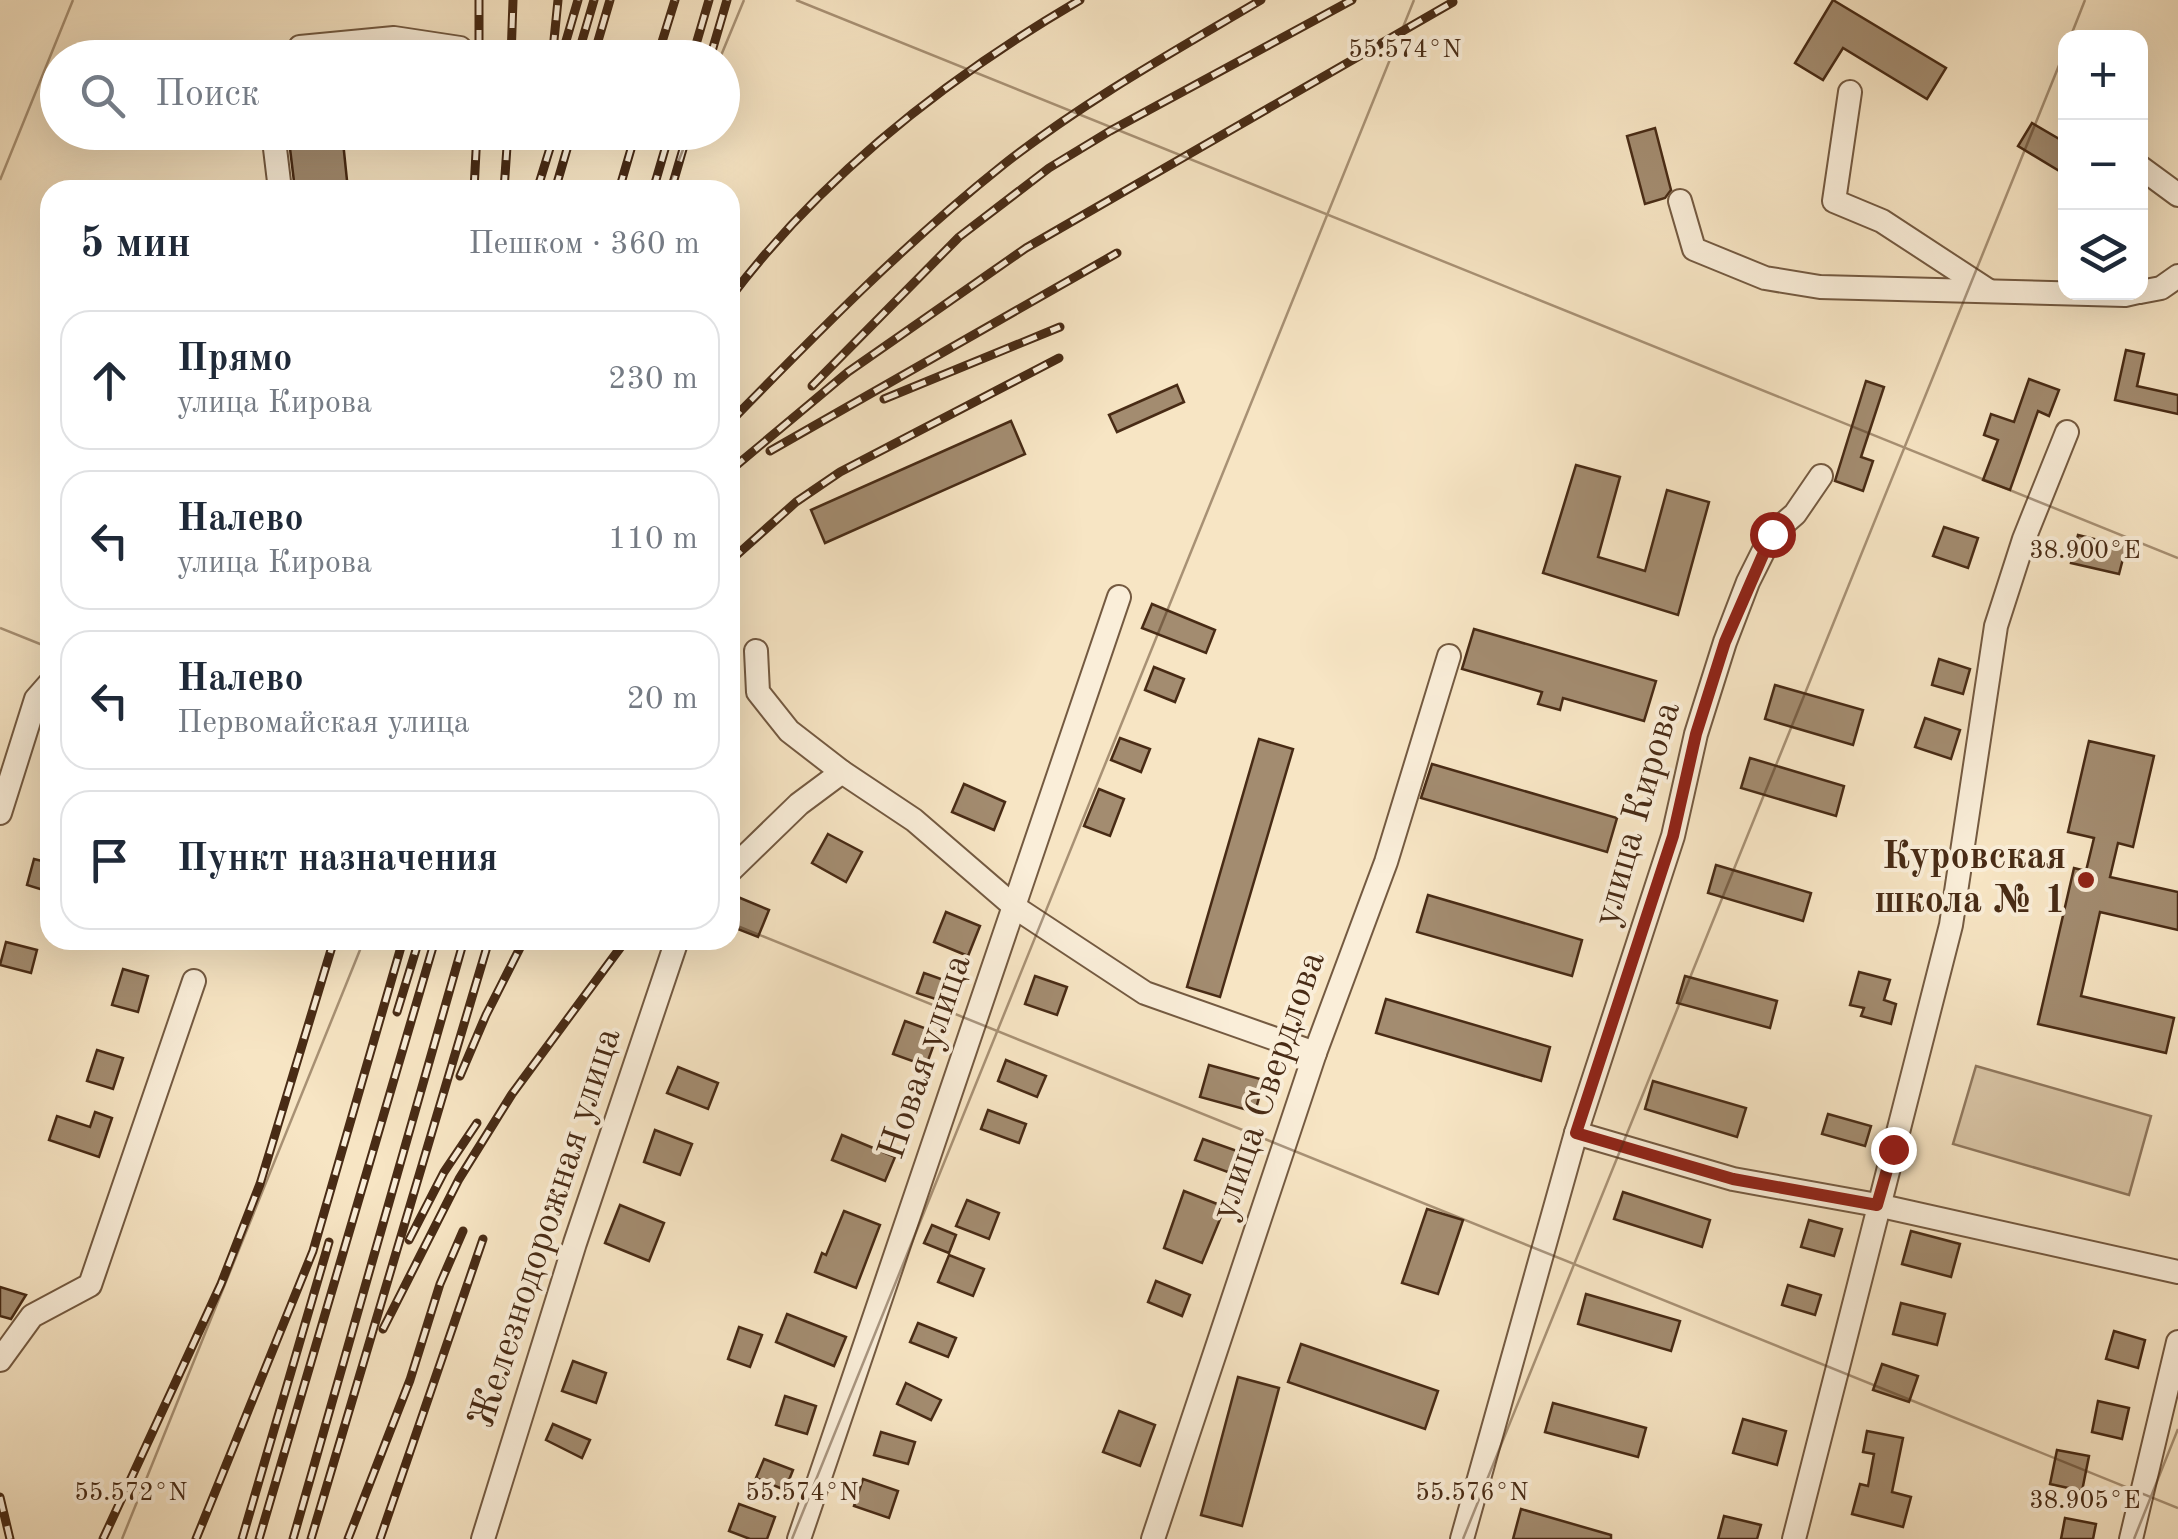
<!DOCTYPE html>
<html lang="ru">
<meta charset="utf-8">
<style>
:root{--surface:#fff;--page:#f6f6f7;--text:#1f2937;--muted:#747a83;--line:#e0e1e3}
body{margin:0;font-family:"Old Standard TT",serif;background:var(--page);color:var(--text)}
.controls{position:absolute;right:30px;top:30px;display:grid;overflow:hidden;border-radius:20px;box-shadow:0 10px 40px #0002}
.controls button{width:90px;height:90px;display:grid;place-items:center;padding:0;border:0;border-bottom:2px solid var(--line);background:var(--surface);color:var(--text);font:50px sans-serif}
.stop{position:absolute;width:30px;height:30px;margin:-22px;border:8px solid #8f2418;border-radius:50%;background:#fff}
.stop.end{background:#8f2418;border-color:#fff;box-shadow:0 2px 10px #0008}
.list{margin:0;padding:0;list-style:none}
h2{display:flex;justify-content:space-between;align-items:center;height:130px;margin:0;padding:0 40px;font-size:42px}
h2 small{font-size:32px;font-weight:400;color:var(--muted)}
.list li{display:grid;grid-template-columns:65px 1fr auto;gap:30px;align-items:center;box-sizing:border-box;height:140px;margin:0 20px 20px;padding:0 20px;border:2px solid var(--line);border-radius:30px}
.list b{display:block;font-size:38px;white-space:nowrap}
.list p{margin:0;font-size:32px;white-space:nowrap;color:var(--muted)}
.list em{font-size:32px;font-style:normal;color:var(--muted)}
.icon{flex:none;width:55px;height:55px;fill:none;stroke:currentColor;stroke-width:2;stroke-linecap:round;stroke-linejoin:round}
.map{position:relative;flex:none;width:2178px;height:1539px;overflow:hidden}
.search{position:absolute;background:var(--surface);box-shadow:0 10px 40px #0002;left:40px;top:40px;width:700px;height:110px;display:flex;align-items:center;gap:25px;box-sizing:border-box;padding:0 35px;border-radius:55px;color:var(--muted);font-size:38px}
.panel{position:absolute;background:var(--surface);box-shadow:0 10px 40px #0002;left:40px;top:180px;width:700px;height:770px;border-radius:30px}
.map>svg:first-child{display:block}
.pitch{fill:#d9c5a6;stroke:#90785e;stroke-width:2.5}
.building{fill:#a38c70;stroke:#482b15;stroke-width:2.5}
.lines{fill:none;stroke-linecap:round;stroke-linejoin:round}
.minor-casing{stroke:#745a41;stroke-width:26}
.minor{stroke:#faeed9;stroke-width:22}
.rail-casing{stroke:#482b15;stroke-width:9}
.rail{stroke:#faeed9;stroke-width:5;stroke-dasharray:15;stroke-linecap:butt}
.route{stroke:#8f2418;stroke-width:12}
.ticks{fill:none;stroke:#482b15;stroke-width:2.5;stroke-opacity:0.45}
.poi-dot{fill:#8f2418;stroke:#faeed9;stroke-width:4}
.labels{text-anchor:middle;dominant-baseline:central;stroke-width:8;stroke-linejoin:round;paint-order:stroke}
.street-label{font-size:38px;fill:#482b15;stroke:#faeed9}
.poi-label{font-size:38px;font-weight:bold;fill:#482b15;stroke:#faeed9;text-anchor:end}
.ticks-label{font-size:25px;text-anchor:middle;fill:#482b15;stroke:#faeed9;stroke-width:8;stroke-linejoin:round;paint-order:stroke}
</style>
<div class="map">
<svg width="2178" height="1539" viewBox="0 0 2178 1539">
<rect width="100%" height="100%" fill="#f7e5c4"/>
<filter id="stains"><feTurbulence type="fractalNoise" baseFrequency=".002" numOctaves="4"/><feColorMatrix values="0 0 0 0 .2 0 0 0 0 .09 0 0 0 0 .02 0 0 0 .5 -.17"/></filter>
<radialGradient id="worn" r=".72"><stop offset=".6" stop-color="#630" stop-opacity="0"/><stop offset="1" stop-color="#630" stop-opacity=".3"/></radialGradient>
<polygon class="pitch" points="1976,1066 2151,1116 2129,1195 1953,1144"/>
<g class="building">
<polygon points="1833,0 1946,68 1927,99 1843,48 1823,80 1795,63"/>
<polygon points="2032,123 2066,143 2066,175 2018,146"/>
<polygon points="1655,128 1671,190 1665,198 1645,204 1627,136"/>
<polygon points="288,132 342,132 348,190 295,190"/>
<polygon points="2126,350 2144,354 2137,386 2178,395 2178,414 2115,400"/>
<polygon points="2029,379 2059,390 2049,416 2038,411 2010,490 1983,480 1998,440 1984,435 1991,414 2014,422"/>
<polygon points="1866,381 1884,387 1861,457 1873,461 1863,491 1835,481"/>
<polygon points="1177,385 1184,402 1117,432 1109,415"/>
<polygon points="1011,421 1025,454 825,543 811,510"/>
<polygon points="1576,465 1620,477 1598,557 1645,571 1667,490 1709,502 1678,615 1543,573"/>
<polygon points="1944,527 1978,538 1968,568 1933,556"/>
<polygon points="2078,535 2126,547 2119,574 2071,563"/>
<polygon points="1152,604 1215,630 1206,653 1142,628"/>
<polygon points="1474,629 1656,681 1644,721 1563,698 1560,710 1538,704 1542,692 1462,669"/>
<polygon points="1939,659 1970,669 1963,694 1932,685"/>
<polygon points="1154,667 1184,679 1175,702 1145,690"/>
<polygon points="1775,685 1863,710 1853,745 1765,719"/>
<polygon points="1925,718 1960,730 1951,759 1915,747"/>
<polygon points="1120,738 1150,749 1141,772 1111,760"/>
<polygon points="1259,739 1293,749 1220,997 1187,987"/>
<polygon points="2089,741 2154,756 2133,847 2118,843 2110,877 2178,892 2178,930 2100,912 2081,996 2174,1018 2166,1053 2038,1024 2074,868 2086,871 2094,838 2068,832"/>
<polygon points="1750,758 1844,786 1836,816 1741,788"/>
<polygon points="1432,764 1617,818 1607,852 1421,798"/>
<polygon points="964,784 1005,802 994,830 952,812"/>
<polygon points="1099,789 1124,799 1110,836 1084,826"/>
<polygon points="828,834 862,852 846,882 812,863"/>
<polygon points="34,859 50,863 50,892 27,885"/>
<polygon points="1716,865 1811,893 1803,921 1708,893"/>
<polygon points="733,895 769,910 758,937 730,926"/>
<polygon points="1428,895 1582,940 1572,976 1417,932"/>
<polygon points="946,912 980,926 968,956 934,942"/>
<polygon points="6,942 37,950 31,973 0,965"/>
<polygon points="123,969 148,976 138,1012 112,1005"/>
<polygon points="1859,972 1890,980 1884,1000 1896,1004 1891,1024 1861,1016 1864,1008 1850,1005"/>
<polygon points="924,973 958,985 951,1004 917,993"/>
<polygon points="1035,976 1067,987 1057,1015 1025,1004"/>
<polygon points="1685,976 1777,1001 1770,1028 1677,1003"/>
<polygon points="1386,999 1550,1047 1541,1081 1376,1033"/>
<polygon points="905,1021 938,1033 926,1066 893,1054"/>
<polygon points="97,1050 123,1058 113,1089 87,1081"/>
<polygon points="1006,1060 1046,1076 1037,1097 998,1081"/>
<polygon points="1209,1065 1264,1080 1255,1112 1200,1097"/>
<polygon points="678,1067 718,1083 708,1109 667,1093"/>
<polygon points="1653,1081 1746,1108 1737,1137 1645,1109"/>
<polygon points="988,1110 1026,1124 1019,1143 981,1129"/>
<polygon points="95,1112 112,1118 99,1157 49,1140 57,1116 90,1127"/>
<polygon points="1828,1114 1871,1126 1865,1146 1822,1134"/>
<polygon points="655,1130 692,1144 680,1175 644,1162"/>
<polygon points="842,1135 895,1157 885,1181 832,1160"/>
<polygon points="1203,1139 1240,1152 1233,1174 1195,1160"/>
<polygon points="1184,1191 1225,1207 1202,1263 1164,1248"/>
<polygon points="1623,1192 1710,1220 1702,1247 1614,1219"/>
<polygon points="967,1200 999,1213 989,1239 956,1226"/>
<polygon points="620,1205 664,1223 649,1261 605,1243"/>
<polygon points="1427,1209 1463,1220 1438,1294 1402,1283"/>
<polygon points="844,1211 880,1225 856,1288 815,1272 822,1253 826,1255"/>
<polygon points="1809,1220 1842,1229 1834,1256 1801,1247"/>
<polygon points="932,1225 956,1235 949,1253 924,1243"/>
<polygon points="1911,1231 1960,1244 1951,1277 1902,1264"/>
<polygon points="949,1255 984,1269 973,1296 938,1282"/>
<polygon points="1156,1281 1190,1295 1182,1316 1148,1302"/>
<polygon points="1788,1285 1821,1295 1815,1315 1782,1305"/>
<polygon points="0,1287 26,1295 11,1319 0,1316"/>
<polygon points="1586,1294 1680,1321 1671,1351 1578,1324"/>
<polygon points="1901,1303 1945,1314 1937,1345 1893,1334"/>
<polygon points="787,1314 846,1337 834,1366 776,1342"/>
<polygon points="918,1323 956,1338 948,1357 910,1342"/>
<polygon points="739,1327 762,1335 750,1367 728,1359"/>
<polygon points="2114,1331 2145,1340 2138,1368 2106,1359"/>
<polygon points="1301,1344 1438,1391 1425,1429 1288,1382"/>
<polygon points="573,1361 606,1373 596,1403 562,1391"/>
<polygon points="1882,1364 1918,1376 1909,1402 1873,1390"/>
<polygon points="1238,1377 1279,1388 1242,1526 1201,1515"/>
<polygon points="906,1383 941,1400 931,1420 897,1404"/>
<polygon points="785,1396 816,1406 807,1434 776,1425"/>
<polygon points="2098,1401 2129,1408 2122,1439 2092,1432"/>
<polygon points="1553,1403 1646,1428 1638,1457 1545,1432"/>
<polygon points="1119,1411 1155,1425 1140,1466 1103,1452"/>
<polygon points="1743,1419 1786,1431 1777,1465 1733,1453"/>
<polygon points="553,1424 590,1440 582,1458 546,1440"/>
<polygon points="1867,1431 1903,1438 1892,1492 1911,1497 1903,1527 1852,1514 1860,1484 1868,1486 1874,1454 1863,1452"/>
<polygon points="881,1432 915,1442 908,1464 874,1455"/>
<polygon points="2057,1450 2089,1456 2082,1491 2050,1484"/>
<polygon points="764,1459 793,1470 785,1490 756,1478"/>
<polygon points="863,1479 898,1491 889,1518 854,1506"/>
<polygon points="739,1504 775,1517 767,1539 750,1539 729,1531"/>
<polygon points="1521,1509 1611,1535 1611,1539 1513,1539"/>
<polygon points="1724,1516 1761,1525 1757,1539 1718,1539"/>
<polygon points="2065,1518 2096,1524 2093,1539 2061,1539"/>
</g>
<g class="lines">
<defs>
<g id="minor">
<polyline points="294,58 300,47 394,38 460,48"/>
<polyline points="1850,92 1834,201 1882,221 1989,291"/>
<polyline points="273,132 280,190"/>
<polyline points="2140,167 2178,195"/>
<polyline points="1680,201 1694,249 1765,278 1820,287 2125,295 2138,292"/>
<polyline points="2140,292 2161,288 2178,276"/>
<polyline points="756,651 758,692 789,731 842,772 914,820 1016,908 1145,993 1315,1053"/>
<polyline points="0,813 36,699 50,683"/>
<polyline points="730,871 799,804 842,772"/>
<polyline points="1576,1133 1733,1179 1877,1205 2178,1272"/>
<polyline points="0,1360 32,1316 90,1285 194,981"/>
<polyline points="483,1539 575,1243 677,940"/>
<polyline points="799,1539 1119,597"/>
<polyline points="1153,1539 1315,1053 1386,862 1449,656"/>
<polyline points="1462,1539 1576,1133 1673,836 1696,734 1725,642 1748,582 1772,534 1795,514 1821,476"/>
<polyline points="1794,1539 1951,925 1996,626 2024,539 2067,432"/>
<polyline points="2131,1539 2178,1342"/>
</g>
</defs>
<use href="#minor" class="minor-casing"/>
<use href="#minor" class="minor"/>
<defs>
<g id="rail">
<polyline points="479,0 479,58"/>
<polyline points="553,50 558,0"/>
<polyline points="511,58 513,0"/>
<polyline points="561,58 578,0"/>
<polyline points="577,58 594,0"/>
<polyline points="593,58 610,0"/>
<polyline points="657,58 675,0"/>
<polyline points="692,58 709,0"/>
<polyline points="710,58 727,0"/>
<polyline points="474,190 477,132"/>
<polyline points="504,190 508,132"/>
<polyline points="537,190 555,132"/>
<polyline points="555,190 572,132"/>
<polyline points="619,190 636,132"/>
<polyline points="653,190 670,132"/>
<polyline points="671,190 688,132"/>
<path d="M730 298C823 175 948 77 1080 0"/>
<polyline points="812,386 959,237 1049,168 1110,131 1352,0"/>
<polyline points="884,399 1060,327"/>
<path d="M730 422C817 333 905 243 1003 165 1083 102 1173 52 1261 0"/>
<polyline points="770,451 1117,253"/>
<polyline points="732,469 848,372 1026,248 1453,2"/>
<polyline points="730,561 796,502 840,472 1059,358"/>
<polyline points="397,1012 419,940"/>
<polyline points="460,1076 486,1015 524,940"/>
<polyline points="409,1240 444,1172 477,1123"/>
<polyline points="383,1329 459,1179 512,1094 626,940"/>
<polyline points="0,1497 10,1539"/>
<polyline points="103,1539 221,1284 260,1184 334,940"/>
<polyline points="196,1539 313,1251 403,940"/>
<polyline points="242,1539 329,1242"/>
<polyline points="259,1539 435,940"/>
<polyline points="293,1539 464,940"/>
<polyline points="311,1539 489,940"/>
<polyline points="348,1539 410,1380 440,1284 463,1231"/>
<polyline points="380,1539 483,1239"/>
</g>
</defs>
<use href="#rail" class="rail-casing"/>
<use href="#rail" class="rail"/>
</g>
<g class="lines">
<polyline class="route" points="1772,534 1725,642 1696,734 1673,836 1576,1133 1733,1179 1877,1205 1893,1149"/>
</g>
<path class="ticks" d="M796 0 2178 558M2070 38 2085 0M720 58 744 0M0 180 73 0M667 190 690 132M0 628 50 648M730 923 2178 1508M122 1539 364 940M792 1539 1414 0M1463 1539 2066 48M2134 1539 2178 1429"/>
<circle class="poi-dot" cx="2086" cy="880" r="10"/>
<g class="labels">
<g class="street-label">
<text transform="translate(1638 814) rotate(-74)">улица Кирова</text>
<text transform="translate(926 1057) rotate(-71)">Новая улица</text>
<text transform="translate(1269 1086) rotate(-71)">улица Свердлова</text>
<text transform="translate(546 1228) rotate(-72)">Железнодорожная улица</text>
</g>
<g class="poi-label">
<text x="2066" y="858">Куровская<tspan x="2066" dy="44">школа № 1</tspan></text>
</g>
</g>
<g class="ticks-label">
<text x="1405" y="57">55.574°N</text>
<text x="2085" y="558">38.900°E</text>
<text x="131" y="1500">55.572°N</text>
<text x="802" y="1500">55.574°N</text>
<text x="1472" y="1500">55.576°N</text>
<text x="2085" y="1508">38.905°E</text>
</g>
<rect width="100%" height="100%" filter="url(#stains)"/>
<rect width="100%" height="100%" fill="url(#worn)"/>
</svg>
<div class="controls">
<button>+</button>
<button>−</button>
<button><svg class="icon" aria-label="layers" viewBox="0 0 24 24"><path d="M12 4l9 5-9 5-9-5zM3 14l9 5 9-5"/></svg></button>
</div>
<div class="stop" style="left:1772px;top:534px"></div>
<div class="stop end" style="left:1893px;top:1149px"></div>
<div class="search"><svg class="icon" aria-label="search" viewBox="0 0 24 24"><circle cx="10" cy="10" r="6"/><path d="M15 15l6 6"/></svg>Поиск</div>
<section class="panel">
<h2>5 мин<small>Пешком · 360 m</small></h2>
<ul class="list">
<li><svg class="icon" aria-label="ahead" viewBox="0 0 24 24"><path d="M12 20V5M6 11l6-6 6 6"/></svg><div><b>Прямо</b><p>улица Кирова</p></div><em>230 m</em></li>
<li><svg class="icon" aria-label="left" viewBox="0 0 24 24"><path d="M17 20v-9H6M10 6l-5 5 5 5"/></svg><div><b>Налево</b><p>улица Кирова</p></div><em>110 m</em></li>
<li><svg class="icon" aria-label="left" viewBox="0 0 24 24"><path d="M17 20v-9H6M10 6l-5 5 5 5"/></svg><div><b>Налево</b><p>Первомайская улица</p></div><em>20 m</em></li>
<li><svg class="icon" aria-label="arrive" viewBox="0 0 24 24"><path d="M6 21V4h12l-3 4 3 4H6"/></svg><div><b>Пункт назначения</b></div></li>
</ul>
</section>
</div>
